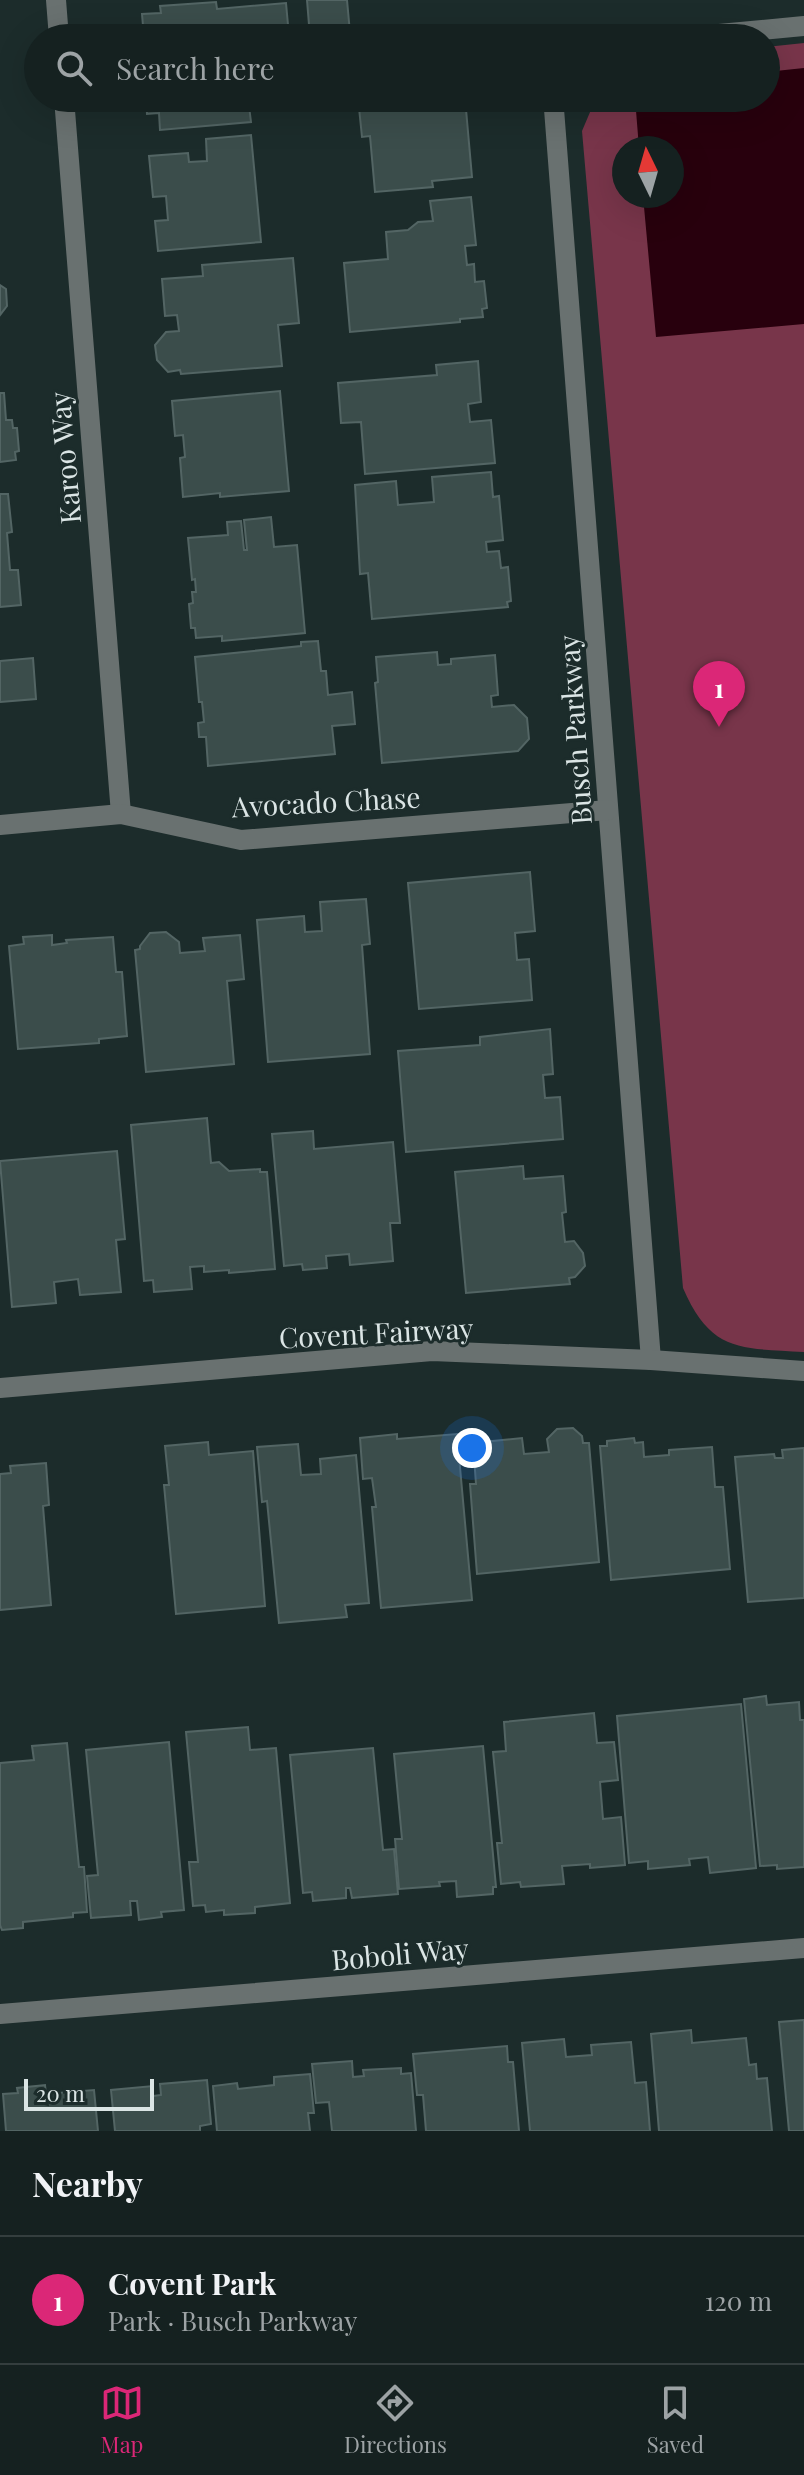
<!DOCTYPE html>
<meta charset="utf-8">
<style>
:root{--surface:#152120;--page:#222e2d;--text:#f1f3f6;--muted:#9da3a5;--line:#343e3e;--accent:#db2777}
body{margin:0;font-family:"Playfair Display",serif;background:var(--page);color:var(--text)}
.compass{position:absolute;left:612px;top:136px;width:72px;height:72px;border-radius:50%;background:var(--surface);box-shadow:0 8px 32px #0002;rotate:355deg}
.scale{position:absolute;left:24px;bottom:20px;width:130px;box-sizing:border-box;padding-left:8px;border:4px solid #dbe5e5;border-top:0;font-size:22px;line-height:28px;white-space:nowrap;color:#dbe5e5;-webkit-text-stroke:6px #1c2c2b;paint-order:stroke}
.you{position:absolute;left:472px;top:1448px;width:28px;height:28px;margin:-20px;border:6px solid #fff;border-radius:50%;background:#1a73e8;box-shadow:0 0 0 12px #1a73e833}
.badge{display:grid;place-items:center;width:52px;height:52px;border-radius:50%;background:var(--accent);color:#fff;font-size:26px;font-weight:700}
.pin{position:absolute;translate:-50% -66px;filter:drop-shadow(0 2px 4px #0008)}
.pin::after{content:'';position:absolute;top:42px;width:28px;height:24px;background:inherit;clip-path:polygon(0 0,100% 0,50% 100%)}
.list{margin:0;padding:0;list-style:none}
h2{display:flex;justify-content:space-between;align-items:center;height:104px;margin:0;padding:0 32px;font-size:34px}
h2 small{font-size:26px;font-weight:400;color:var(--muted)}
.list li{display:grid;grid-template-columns:52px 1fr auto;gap:24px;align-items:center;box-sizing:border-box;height:128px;padding:0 32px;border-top:2px solid var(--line)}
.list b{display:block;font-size:30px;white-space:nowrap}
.list p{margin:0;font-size:26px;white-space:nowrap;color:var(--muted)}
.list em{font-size:26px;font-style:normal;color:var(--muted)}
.icon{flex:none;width:44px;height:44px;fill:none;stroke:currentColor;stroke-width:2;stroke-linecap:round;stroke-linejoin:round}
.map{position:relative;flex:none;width:804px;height:2131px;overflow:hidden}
.search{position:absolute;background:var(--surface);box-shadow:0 8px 32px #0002;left:24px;right:24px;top:24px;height:88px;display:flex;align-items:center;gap:20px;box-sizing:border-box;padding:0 28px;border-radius:44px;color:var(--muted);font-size:30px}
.sheet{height:232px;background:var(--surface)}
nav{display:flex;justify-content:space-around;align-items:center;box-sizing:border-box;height:112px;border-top:2px solid var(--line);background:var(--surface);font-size:22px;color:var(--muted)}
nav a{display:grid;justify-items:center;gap:4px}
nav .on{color:var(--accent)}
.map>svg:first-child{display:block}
.green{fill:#78354a;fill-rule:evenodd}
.water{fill:#28000d}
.building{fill:#3b4d4b;stroke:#536564;stroke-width:2}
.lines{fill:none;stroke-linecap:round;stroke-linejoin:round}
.minor{stroke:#697170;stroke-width:20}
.labels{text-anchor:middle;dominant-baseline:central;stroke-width:6;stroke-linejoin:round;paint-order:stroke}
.street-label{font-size:28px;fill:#dbe5e5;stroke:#1c2c2b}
</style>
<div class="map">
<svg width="804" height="2131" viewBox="0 0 804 2131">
<rect width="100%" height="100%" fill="#1c2c2b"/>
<path class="green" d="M804 43V1352C741 1348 711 1353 683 1288L582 131 596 98H766V47ZM624 148H672V196H624Z"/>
<polygon class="water" points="804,68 804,324 656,337 643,196 672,196 672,148 639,148 635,98 766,98 766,72"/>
<g class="building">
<polygon points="307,0 347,0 350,33 310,37"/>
<polygon points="216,2 217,9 286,3 289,36 144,38 142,14 161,13 160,6"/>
<polygon points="146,98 257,98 258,105 249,106 251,122 160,130 159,113 147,114"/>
<polygon points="358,98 465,98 472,177 432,181 433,187 375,192 370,136 362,137"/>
<polygon points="251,135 261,242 158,251 155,221 168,220 166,196 153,197 149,156 188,153 189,162 207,161 206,139"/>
<polygon points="471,197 476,245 465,246 467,265 474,264 475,282 484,281 487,308 482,309 483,317 460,319 460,322 350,332 344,263 388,259 386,232 408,230 418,222 433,221 430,201"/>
<polygon points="293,258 299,323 278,325 282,366 181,374 180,370 168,372 157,360 155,345 166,332 179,331 177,315 165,316 162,279 203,276 202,265"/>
<polygon points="0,285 6,289 7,306 0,315"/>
<polygon points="478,361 481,402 468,404 470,422 491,420 495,463 365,474 361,422 341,423 338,383 437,375 436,365"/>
<polygon points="280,391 289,491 220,497 220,493 183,497 180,458 185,457 183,435 175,436 172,401"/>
<polygon points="0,393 4,393 6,420 12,420 13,428 17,428 19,451 15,452 16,460 0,462"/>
<polygon points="491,472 493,497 499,496 503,540 486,542 487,552 499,551 501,568 508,567 511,601 507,602 508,607 372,619 368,573 360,574 355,485 396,481 398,505 434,502 432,477"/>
<polygon points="0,494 8,494 12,532 7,533 10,570 18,570 21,605 0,607"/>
<polygon points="271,517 274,547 297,545 305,633 222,641 222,636 196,638 195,628 191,628 189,604 193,603 192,592 196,592 195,579 192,580 188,538 228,535 227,522 241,521 244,550 247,550 244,520"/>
<polygon points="318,641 321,671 326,671 328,695 352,692 355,724 332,726 335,754 208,766 206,737 199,737 198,723 204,722 202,702 199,702 195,657 301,646 301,642"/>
<polygon points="437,652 438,665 451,664 451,659 495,655 498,695 491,696 492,707 514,705 527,718 529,739 518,751 382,763 375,683 378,682 376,657"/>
<polygon points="33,658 36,699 0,702 0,661"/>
<polygon points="530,872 535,931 515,933 517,960 529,959 532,1000 419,1009 408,883"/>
<polygon points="366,899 370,944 362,945 370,1054 268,1062 257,920 304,916 305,932 322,931 320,902"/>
<polygon points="166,932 179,942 180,953 205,951 203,938 240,935 244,979 227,981 234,1064 146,1072 135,950 140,949 140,946 150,933"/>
<polygon points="52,935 52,945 67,943 66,940 113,937 116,972 122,972 127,1036 99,1039 99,1043 18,1049 9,946 24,944 23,937"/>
<polygon points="550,1029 553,1074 543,1075 545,1098 560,1097 563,1139 406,1152 398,1051 480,1045 480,1037"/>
<polygon points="207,1118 211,1163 219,1162 229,1171 260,1169 260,1172 267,1172 275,1269 229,1273 229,1270 204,1272 204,1266 190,1267 192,1289 154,1292 153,1280 144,1281 131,1125"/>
<polygon points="313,1131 314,1149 393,1142 400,1223 390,1223 393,1261 350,1265 349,1254 326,1256 327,1268 303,1270 302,1264 284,1266 272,1134"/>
<polygon points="117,1151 125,1239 116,1240 121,1292 80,1295 78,1279 54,1282 56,1303 12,1307 0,1161"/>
<polygon points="523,1166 524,1179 563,1176 566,1212 562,1213 565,1242 574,1241 583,1253 585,1266 575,1277 569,1278 570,1284 466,1293 455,1172"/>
<polygon points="573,1428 582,1436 583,1443 589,1443 599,1562 477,1574 470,1484 476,1484 473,1443 522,1438 524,1454 549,1452 547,1439 557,1429"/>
<polygon points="397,1434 397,1439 457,1434 472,1600 381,1608 372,1507 376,1507 372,1478 363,1479 360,1438"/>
<polygon points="634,1438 635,1443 643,1442 644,1457 669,1455 669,1450 712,1447 715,1487 723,1487 730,1569 611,1580 600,1446 607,1446 607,1441"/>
<polygon points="208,1442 209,1455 253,1451 265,1606 176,1614 164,1485 169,1485 165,1446"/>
<polygon points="298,1444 301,1475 321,1474 320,1459 356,1455 369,1603 345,1605 347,1617 279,1623 267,1501 262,1502 257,1447"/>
<polygon points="804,1448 804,1598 748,1602 735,1457 774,1454 775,1458 783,1458 782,1450"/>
<polygon points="46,1463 49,1505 43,1506 51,1605 0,1610 0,1474 11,1473 10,1466"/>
<polygon points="766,1696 767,1705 799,1702 800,1720 804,1720 804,1867 777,1869 777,1865 760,1866 744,1699"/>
<polygon points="741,1704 756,1868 710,1873 708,1857 689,1859 690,1865 648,1869 648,1861 629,1863 617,1716"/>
<polygon points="594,1713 597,1743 614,1742 618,1780 600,1782 603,1819 621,1817 625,1865 590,1868 590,1864 562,1866 564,1884 521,1887 520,1882 501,1884 497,1843 502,1843 493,1752 506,1751 504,1722"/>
<polygon points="248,1727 250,1750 276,1748 290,1903 255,1907 255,1913 224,1915 224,1910 206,1912 205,1905 193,1906 189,1862 198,1862 186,1732"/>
<polygon points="169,1742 184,1910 161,1912 162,1917 139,1920 137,1901 130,1901 131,1915 91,1918 87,1876 98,1875 86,1750"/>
<polygon points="67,1743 79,1867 84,1867 87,1912 73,1913 73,1917 23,1922 23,1928 2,1930 0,1925 0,1763 34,1760 32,1746"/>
<polygon points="483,1746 496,1887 493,1887 493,1894 457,1897 456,1881 439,1882 440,1886 399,1889 395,1839 402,1839 394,1754"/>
<polygon points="373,1748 383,1850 394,1849 398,1894 352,1898 350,1888 346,1888 346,1898 313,1901 312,1892 303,1893 290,1755"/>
<polygon points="804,2020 804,2131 789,2131 779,2022"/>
<polygon points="691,2030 692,2043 746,2038 749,2065 756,2064 757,2079 767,2078 772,2131 659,2131 651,2034"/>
<polygon points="564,2039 566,2057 592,2055 591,2045 631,2042 635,2083 646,2082 650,2131 530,2131 522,2043"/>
<polygon points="507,2046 508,2062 513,2062 519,2131 426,2131 423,2095 417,2095 413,2054"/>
<polygon points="352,2061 353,2077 364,2076 363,2070 401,2068 401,2074 411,2073 416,2131 332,2131 329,2102 316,2103 312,2064"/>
<polygon points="310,2074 314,2113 308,2113 310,2131 217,2131 213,2086 237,2083 238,2089 274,2085 274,2077"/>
<polygon points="207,2080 211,2124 200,2126 200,2131 115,2131 111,2090 153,2086 153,2096 161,2095 160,2084"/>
<polygon points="45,2085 46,2094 94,2090 98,2131 6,2131 3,2094 18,2093 17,2088"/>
</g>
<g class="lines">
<g class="minor">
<polyline points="56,0 59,38"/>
<polyline points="676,38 804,26"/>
<polyline points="64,98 121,814"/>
<polyline points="560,98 554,109 651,1360"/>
<polyline points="0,825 121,814 241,840 608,810"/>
<polyline points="0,1388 432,1351 651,1360 804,1371"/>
<polyline points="0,2014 804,1948"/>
</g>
</g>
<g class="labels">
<g class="street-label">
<text transform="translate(64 458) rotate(-95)">Karoo Way</text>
<text transform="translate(574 730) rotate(-94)">Busch Parkway</text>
<text transform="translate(326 801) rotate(-3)">Avocado Chase</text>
<text transform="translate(376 1332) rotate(-3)">Covent Fairway</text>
<text transform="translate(400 1953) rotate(-5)">Boboli Way</text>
</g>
</g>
</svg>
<svg class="compass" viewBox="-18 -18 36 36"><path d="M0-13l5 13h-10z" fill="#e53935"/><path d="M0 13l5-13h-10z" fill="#9da3a5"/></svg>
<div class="scale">20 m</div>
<div class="you"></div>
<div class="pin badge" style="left:719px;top:727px">1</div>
<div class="search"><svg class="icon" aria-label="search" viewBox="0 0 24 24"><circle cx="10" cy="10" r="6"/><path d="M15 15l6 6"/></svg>Search here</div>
</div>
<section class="sheet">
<h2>Nearby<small></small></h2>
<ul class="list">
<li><span class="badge">1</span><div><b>Covent Park</b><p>Park · Busch Parkway</p></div><em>120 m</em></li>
</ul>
</section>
<nav>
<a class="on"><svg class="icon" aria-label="map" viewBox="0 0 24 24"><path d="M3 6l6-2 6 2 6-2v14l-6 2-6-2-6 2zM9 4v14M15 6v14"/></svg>Map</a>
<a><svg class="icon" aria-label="directions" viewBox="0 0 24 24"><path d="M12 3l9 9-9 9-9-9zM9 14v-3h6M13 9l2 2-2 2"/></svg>Directions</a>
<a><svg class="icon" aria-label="saved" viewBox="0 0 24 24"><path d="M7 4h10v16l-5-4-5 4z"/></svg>Saved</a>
</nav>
